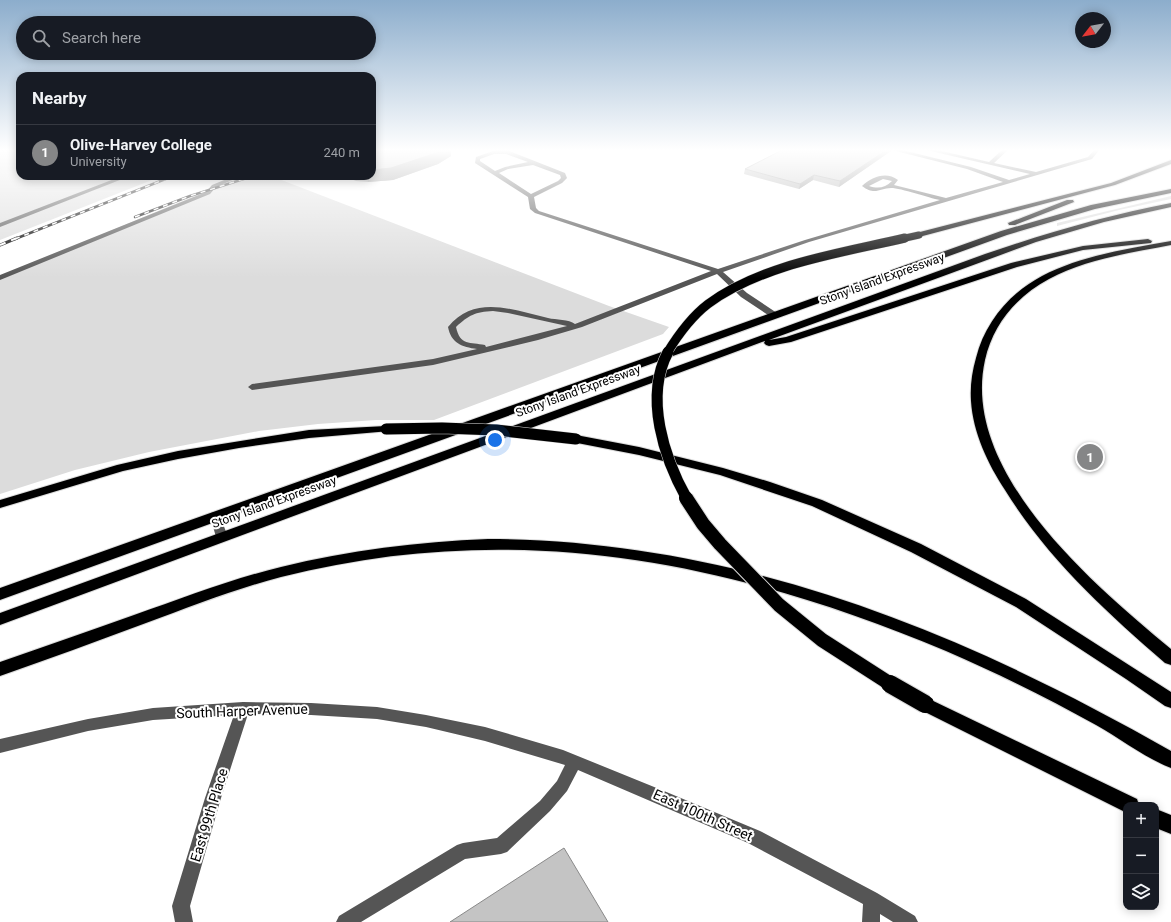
<!DOCTYPE html>
<meta charset="utf-8">
<style>
:root{--surface:#171b24;--page:#242831;--text:#f1f3f6;--muted:#9ea1a6;--line:#363941;--accent:#858687}
body{margin:0;font-family:Roboto,sans-serif;background:var(--page);color:var(--text)}
.controls{position:absolute;right:12px;bottom:12px;display:grid;overflow:hidden;border-radius:8px;box-shadow:0 2px 10px #0003}
.controls button{width:36px;height:36px;display:grid;place-items:center;padding:0;border:0;border-bottom:1px solid var(--line);background:var(--surface);color:var(--text);font:20px sans-serif}
.compass{position:absolute;left:1075px;top:12px;width:36px;height:36px;border-radius:50%;background:var(--surface);box-shadow:0 2px 10px #0003;rotate:239deg}
.you{position:absolute;left:495px;top:440px;width:14px;height:14px;margin:-10px;border:3px solid #fff;border-radius:50%;background:#1a73e8;box-shadow:0 0 0 6px #1a73e833}
.badge{display:grid;place-items:center;width:26px;height:26px;border-radius:50%;background:var(--accent);color:#fff;font-size:13px;font-weight:700}
.pin{position:absolute;translate:-50% -50%;border:2px solid #fff;box-shadow:0 1px 4px #0006}
.list{margin:0;padding:0;list-style:none}
h2{display:flex;justify-content:space-between;align-items:center;height:52px;margin:0;padding:0 16px;font-size:17px}
h2 small{font-size:13px;font-weight:400;color:var(--muted)}
.list li{display:grid;grid-template-columns:26px 1fr auto;gap:12px;align-items:center;box-sizing:border-box;height:56px;padding:0 16px;border-top:1px solid var(--line)}
.list b{display:block;font-size:15px;white-space:nowrap}
.list p{margin:0;font-size:13px;white-space:nowrap;color:var(--muted)}
.list em{font-size:13px;font-style:normal;color:var(--muted)}
.icon{flex:none;width:22px;height:22px;fill:none;stroke:currentColor;stroke-width:2;stroke-linecap:round;stroke-linejoin:round}
.map{position:relative;flex:none;width:1171px;height:922px;overflow:hidden}
.search{position:absolute;background:var(--surface);box-shadow:0 2px 10px #0003;left:16px;top:16px;width:360px;height:44px;display:flex;align-items:center;gap:10px;box-sizing:border-box;padding:0 14px;border-radius:22px;color:var(--muted);font-size:15px}
.panel{position:absolute;background:var(--surface);box-shadow:0 2px 10px #0003;left:16px;top:72px;width:360px;height:108px;border-radius:12px}
.map>svg:first-child{display:block}
.green{fill:#dcdcdc}
.lines{fill:none;stroke-linecap:round;stroke-linejoin:round}
.highway-casing{stroke:#dbdbdb;stroke-width:2}
.minor{fill:#555;fill-rule:evenodd}
.highway{fill:#000;fill-rule:evenodd}
.rail-far1-casing{stroke:#000;stroke-width:2.5}
.rail-casing{stroke:#000;stroke-width:3}
.rail-far1{stroke:#fff;stroke-width:1.5;stroke-dasharray:5;stroke-linecap:butt}
.rail{stroke:#fff;stroke-width:2;stroke-dasharray:6;stroke-linecap:butt}
.highway-bridge-far4-casing{stroke:#dbdbdb;stroke-width:8;stroke-linecap:butt}
.highway-bridge-far3-casing{stroke:#dbdbdb;stroke-width:10;stroke-linecap:butt}
.highway-bridge-far2-casing{stroke:#dbdbdb;stroke-width:12;stroke-linecap:butt}
.highway-bridge-far1-casing{stroke:#dbdbdb;stroke-width:16;stroke-linecap:butt}
.highway-bridge-casing{stroke:#dbdbdb;stroke-width:20;stroke-linecap:butt}
.highway-bridge-far4{stroke:#000;stroke-width:7}
.highway-bridge-far3{stroke:#000;stroke-width:9}
.highway-bridge-far2{stroke:#000;stroke-width:11}
.highway-bridge-far1{stroke:#000;stroke-width:14}
.highway-bridge{stroke:#000;stroke-width:18}
.wall{fill:#a9a9a9}
.shaded-wall{fill:#898989}
.building{fill:#c4c4c4;stroke:#898989}
.labels{text-anchor:middle;dominant-baseline:central;stroke-width:4;stroke-linejoin:round;paint-order:stroke}
.street-label{font-size:12px;fill:#000;stroke:#fff}
.near-street-label{font-size:14px;fill:#000;stroke:#fff}
</style>
<div class="map">
<svg width="1171" height="922" viewBox="0 0 1171 922">
<rect width="100%" height="100%" fill="#fff"/>
<g class="green">
<polygon points="0,149 20,149 20,176 162,176 0,240"/>
<polygon points="242,176 271,176 609,306 669,327 663,334 434,420 376,420 318,424 259,431 149,452 75,470 0,494 0,277"/>
<polygon points="1171,196 1171,199 1119,210 1057,226 1057,223"/>
</g>
<g class="lines">
<defs>
<g id="highway">
<polygon points="1171,160 1171,164 1115,185 919,237 915,235 916,233 1111,183"/>
<polygon points="1171,189 1171,193 1095,209 1007,235 0,600 0,588 1001,231 1091,205"/>
<polygon points="1067,200 1073,200 1074,202 1015,225 1009,225 1008,223"/>
<path d="M1171 203V207L1104 222 1036 242 769 340 786 337 1011 263 1083 246 1148 239 1152 241 1151 243 1083 250 1017 267 791 342 769 346 766 345 764 343 765 341 0 625V613L985 254C1046 233 1108 215 1171 203Z"/>
<path d="M1171 241V245C1129 253 1087 259 1049 279 1017 296 993 324 985 360 960 472 1094 585 1171 649V665L1165 663C1105 611 1047 558 1005 490 988 464 973 433 971 401 970 386 972 372 976 358 985 322 1010 293 1042 276 1082 255 1128 249 1171 241Z"/>
<polygon points="386,426 390,427 392,429 390,431 309,438 239,448 178,459 123,471 0,508 0,500 117,465 178,451 309,430"/>
<polygon points="576,435 639,447 723,468 770,482 822,500 921,544 1026,599 1171,692 1171,708 1165,706 1126,679 1016,607 911,552 812,506 720,475 639,455 572,442 570,439 572,436"/>
<path d="M488 539C736 540 959 630 1171 751V768C1145 758 1121 739 1096 725 1047 698 997 673 946 651 728 560 514 518 281 577 235 589 190 607 146 623 97 641 49 659 0 676V662C45 646 90 631 134 615 183 598 231 579 281 567 349 550 418 542 488 539Z"/>
<polygon points="925,697 1137,799 1139,805 1126,805 1126,813 1123,811 919,709 917,704 919,699"/>
<polygon points="1156,809 1171,815 1171,834 1156,828"/>
</g>
</defs>
<use href="#highway" class="highway-casing"/>
<g class="minor">
<path d="M888 149H898L971 167 1009 180 1030 174 922 149H933L989 162 1003 149H1009L994 163 1036 172 1088 157 1095 149H1100L1092 159 809 242 723 272 747 293 777 313V317H771L741 297 717 274 582 327 538 340 433 365 252 390 248 387 252 384 433 359 477 349C462 347 451 343 448 327 475 294 513 310 548 318 556 320 569 319 575 324L711 271 535 213 530 209 528 197 475 163 476 157 493 151 507 150 565 173 567 178 562 183 534 197 536 208 539 211 718 269 805 240 940 200C929 198 901 188 891 188 880 188 875 196 862 186 872 177 886 171 898 180L894 185 946 198 1003 182 967 169ZM494 154H506L528 162 505 167 495 171 480 161V159ZM533 165 560 175 561 178 558 181 531 194 499 173 508 169ZM883 179 892 181C885 188 878 189 869 186ZM493 311 508 313 567 326 486 347 485 345C470 342 460 346 456 327 469 315 475 312 493 311Z"/>
<polygon points="122,176 130,176 0,227 0,223"/>
<polygon points="234,176 242,176 216,187 210,194 0,280 0,275 206,192 212,185"/>
<polygon points="215,512 219,513 220,516 228,537 226,540 218,540 216,537 210,516 211,513"/>
<polygon points="243,702 311,703 377,707 426,715 485,727 563,750 664,791 760,831 877,893 915,916 918,922 893,922 880,914 880,922 862,922 863,904 748,843 578,770 567,791 550,811 507,852 501,854 465,859 361,922 336,922 339,916 457,845 463,843 497,838 540,801 557,781 565,765 485,741 426,727 377,719 311,715 248,714 221,798 190,906 193,922 175,922 172,906 205,798 234,715 153,720 88,731 0,753 0,739 88,719 153,708"/>
</g>
<use href="#highway" class="highway"/>
<defs>
<g id="rail-far1">
<polyline points="135,217 190,196 253,176"/>
<polyline points="15,239 173,176"/>
</g>
<polyline id="rail" points="0,245 17,238"/>
</defs>
<use href="#rail-far1" class="rail-far1-casing"/>
<use href="#rail" class="rail-casing"/>
<use href="#rail-far1" class="rail-far1"/>
<use href="#rail" class="rail"/>
<defs>
<polyline id="highway-bridge-far4" points="901,239 919,235"/>
<path id="highway-bridge-far3" d="M667 353C678 335 691 317 708 304 762 264 841 253 905 238"/>
<g id="highway-bridge-far2">
<path d="M668 352C644 397 664 458 687 499"/>
<polyline points="386,429 442,428 496,430 576,439"/>
</g>
<polyline id="highway-bridge-far1" points="686,498 703,524 720,544 779,605 822,640 892,685"/>
<polyline id="highway-bridge" points="890,684 925,704"/>
</defs>
<use href="#highway-bridge-far4" class="highway-bridge-far4-casing"/>
<use href="#highway-bridge-far3" class="highway-bridge-far3-casing"/>
<use href="#highway-bridge-far2" class="highway-bridge-far2-casing"/>
<use href="#highway-bridge-far1" class="highway-bridge-far1-casing"/>
<use href="#highway-bridge" class="highway-bridge-casing"/>
<use href="#highway-bridge-far4" class="highway-bridge-far4"/>
<use href="#highway-bridge-far3" class="highway-bridge-far3"/>
<use href="#highway-bridge-far2" class="highway-bridge-far2"/>
<use href="#highway-bridge-far1" class="highway-bridge-far1"/>
<use href="#highway-bridge" class="highway-bridge"/>
</g>
<g class="wall">
<polygon points="372,149 450,149 451,156 438,164 393,180 368,182 356,181 343,176 372,176"/>
<polygon points="784,149 892,149 891,151 839,187 813,180 799,189 744,174 745,169"/>
</g>
<g class="shaded-wall">
<polygon points="442,149 450,149 451,156 438,164 393,180 368,182 367,176 372,176 372,170"/>
<polygon points="888,149 892,149 891,151 839,187 840,181"/>
<polygon points="814,175 813,180 799,189 800,184"/>
</g>
<g class="building">
<polygon points="372,149 442,149 436,153 391,168 372,170"/>
<polygon points="784,149 888,149 840,181 814,175 800,184 745,169"/>
<polygon points="564,848 608,922 450,922"/>
</g>
<linearGradient id="sky" x2="0" y2="1"><stop stop-color="#8cadcc"/><stop offset="0.54" stop-color="#fff"/><stop offset="1" stop-color="#fff" stop-opacity="0"/></linearGradient>
<rect width="1171" height="278" fill="url(#sky)"/>
<g class="labels">
<g class="street-label">
<text transform="translate(882 279) rotate(-20)">Stony Island Expressway</text>
<text transform="translate(578 391) rotate(-20)">Stony Island Expressway</text>
<text transform="translate(274 502) rotate(-20)">Stony Island Expressway</text>
</g>
<g class="near-street-label">
<text transform="translate(242 711) rotate(-2)">South Harper Avenue</text>
<text transform="translate(209 815) rotate(-73)">East 99th Place</text>
<text transform="translate(703 815) rotate(24)">East 100th Street</text>
</g>
</g>
</svg>
<div class="controls">
<button>+</button>
<button>−</button>
<button><svg class="icon" aria-label="layers" viewBox="0 0 24 24"><path d="M12 4l9 5-9 5-9-5zM3 14l9 5 9-5"/></svg></button>
</div>
<svg class="compass" viewBox="-18 -18 36 36"><path d="M0-13l5 13h-10z" fill="#e53935"/><path d="M0 13l5-13h-10z" fill="#9ea1a6"/></svg>
<div class="you"></div>
<div class="pin badge" style="left:1090px;top:457px">1</div>
<div class="search"><svg class="icon" aria-label="search" viewBox="0 0 24 24"><circle cx="10" cy="10" r="6"/><path d="M15 15l6 6"/></svg>Search here</div>
<section class="panel">
<h2>Nearby<small></small></h2>
<ul class="list">
<li><span class="badge">1</span><div><b>Olive-Harvey College</b><p>University</p></div><em>240 m</em></li>
</ul>
</section>
</div>
